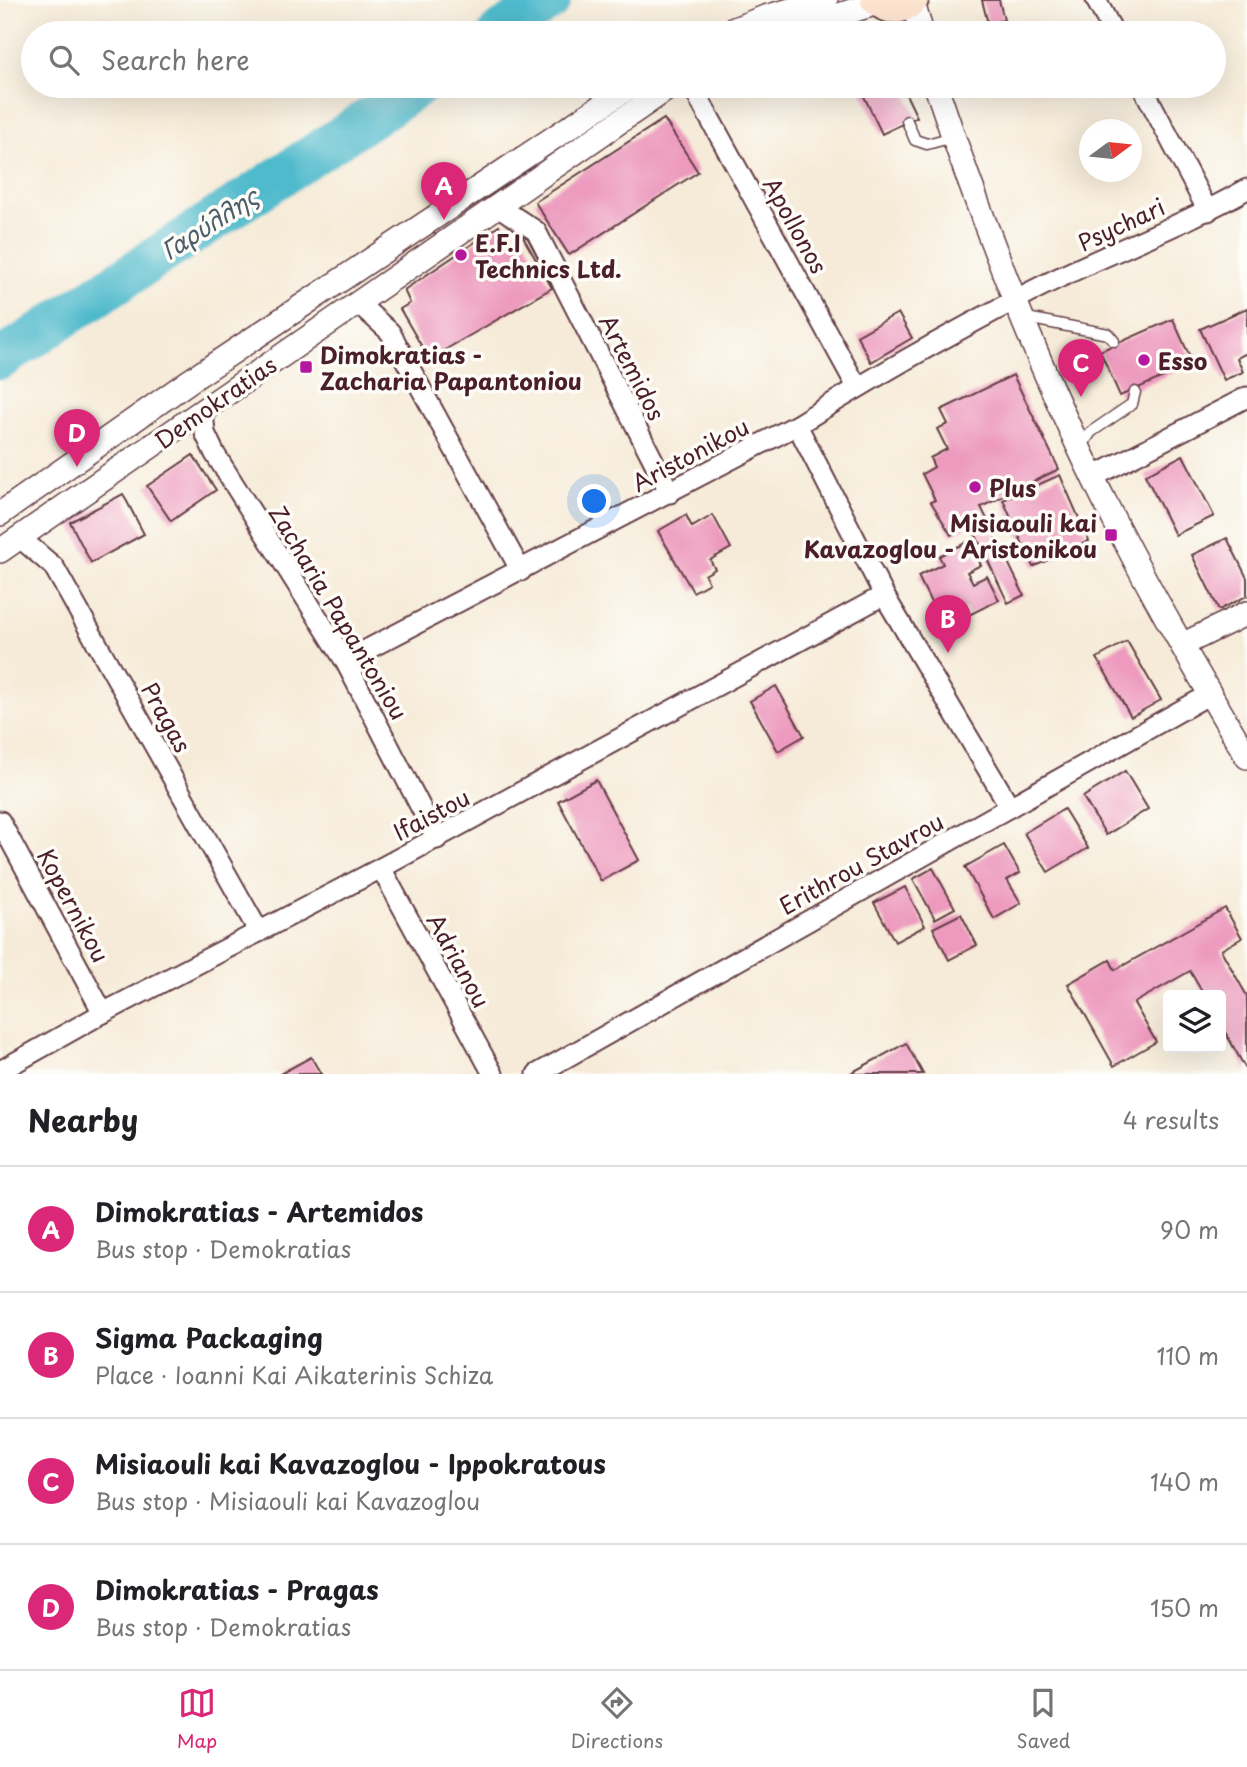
<!DOCTYPE html>
<meta charset="utf-8">
<style>
:root{--surface:#fff;--page:#f2f2f2;--text:#202124;--muted:#757577;--line:#e0e0e0;--accent:#db2777}
body{margin:0;font-family:"Playpen Sans",sans-serif;background:var(--page);color:var(--text)}
.controls{position:absolute;right:21px;bottom:21px;display:grid;overflow:hidden;border-radius:7px;box-shadow:0 7px 28px #0002}
.controls button{width:63px;height:63px;display:grid;place-items:center;padding:0;border:0;border-bottom:2px solid var(--line);background:var(--surface);color:var(--text);font:35px sans-serif}
.compass{position:absolute;left:1079px;top:119px;width:63px;height:63px;border-radius:50%;background:var(--surface);box-shadow:0 7px 28px #0002;rotate:75deg}
.you{position:absolute;left:595px;top:502px;width:24px;height:24px;margin:-18px;border:5px solid #fff;border-radius:50%;background:#1a73e8;box-shadow:0 0 0 10px #1a73e833}
.badge{display:grid;place-items:center;width:46px;height:46px;border-radius:50%;background:var(--accent);color:#fff;font-size:23px;font-weight:700}
.pin{position:absolute;translate:-50% -58px;filter:drop-shadow(0 2px 4px #0008)}
.pin::after{content:'';position:absolute;top:37px;width:24px;height:21px;background:inherit;clip-path:polygon(0 0,100% 0,50% 100%)}
.list{margin:0;padding:0;list-style:none}
h2{display:flex;justify-content:space-between;align-items:center;height:91px;margin:0;padding:0 28px;font-size:30px}
h2 small{font-size:23px;font-weight:400;color:var(--muted)}
.list li{display:grid;grid-template-columns:46px 1fr auto;gap:21px;align-items:center;box-sizing:border-box;height:126px;padding:0 28px;border-top:2px solid var(--line)}
.list b{display:block;font-size:26px;white-space:nowrap}
.list p{margin:0;font-size:23px;white-space:nowrap;color:var(--muted)}
.list em{font-size:23px;font-style:normal;color:var(--muted)}
.icon{flex:none;width:38px;height:38px;fill:none;stroke:currentColor;stroke-width:2;stroke-linecap:round;stroke-linejoin:round}
.map{position:relative;flex:none;width:1247px;height:1074px;overflow:hidden}
.search{position:absolute;background:var(--surface);box-shadow:0 7px 28px #0002;left:21px;right:21px;top:21px;height:77px;display:flex;align-items:center;gap:18px;box-sizing:border-box;padding:0 24px;border-radius:38px;color:var(--muted);font-size:26px}
.sheet{height:595px;background:var(--surface)}
nav{display:flex;justify-content:space-around;align-items:center;box-sizing:border-box;height:98px;border-top:2px solid var(--line);background:var(--surface);font-size:19px;color:var(--muted)}
nav a{display:grid;justify-items:center;gap:4px}
nav .on{color:var(--accent)}
.map>svg:first-child{display:block}
.lines{fill:none;stroke-linecap:round;stroke-linejoin:round}
.river{stroke:#50bacc;stroke-width:42}
.building{fill:#ed9abe}
.service-casing{stroke:#643e45;stroke-width:13}
.minor-casing{stroke:#643e45;stroke-width:23}
.tertiary-casing{stroke:#643e45;stroke-width:26}
.secondary-casing{stroke:#643e45;stroke-width:30}
.service{stroke:#fff;stroke-width:10}
.minor{stroke:#fff;stroke-width:19}
.tertiary{stroke:#fff;stroke-width:23}
.secondary{stroke:#fde4d0;stroke-width:26}
.poi-dot{fill:#b5179e;stroke:#fdfcf7;stroke-width:2.5}
.labels{text-anchor:middle;dominant-baseline:central;stroke-width:7;stroke-linejoin:round;paint-order:stroke}
.street-label{font-size:23px;fill:#4a1f2b;stroke:#fdfcf7}
.poi-label{font-size:23px;font-weight:bold;fill:#4a1f2b;stroke:#fdfcf7;text-anchor:start}
.water-label{font-size:24px;font-style:italic;fill:#4c5d6b;stroke:#fdfcf7}
</style>
<div class="map">
<svg width="1247" height="1074" viewBox="0 0 1247 1074">
<rect width="100%" height="100%" fill="#fdfcf7"/>
<filter id="ink" filterUnits="userSpaceOnUse"><feTurbulence type="fractalNoise" baseFrequency=".0143" numOctaves="2"/><feDisplacementMap in="SourceGraphic" scale="14" xChannelSelector="R" yChannelSelector="G"/><feConvolveMatrix kernelMatrix="1 2 1 2 8 2 1 2 1" color-interpolation-filters="sRGB"/></filter>
<filter id="wash" filterUnits="userSpaceOnUse"><feTurbulence type="fractalNoise" baseFrequency=".00686" numOctaves="4" result="noise"/><feDisplacementMap in="SourceGraphic" scale="28" xChannelSelector="R" yChannelSelector="G"/><feGaussianBlur stdDeviation="1.57" result="paint"/><feColorMatrix in="noise" values="0 0 0 0 0 0 0 0 0 0 0 0 0 0 0 0 0 1.4 0 .05"/><feComposite in="paint" operator="in"/></filter>
<g filter="url(#wash)">
<rect width="100%" height="100%" fill="#f6ebd8"/>
<g class="lines">
<g class="river">
<polyline points="499,33 550,0"/>
<polyline points="0,359 419,86"/>
</g>
</g>
<g id="blocks">
<g class="building">
<polygon points="982,0 999,0 1004,20 988,24"/>
<polygon points="859,86 902,86 917,117 882,134"/>
<polygon points="664,119 698,172 569,255 535,202"/>
<polygon points="499,226 510,245 523,237 552,288 429,359 400,309 410,303 404,290"/>
<polygon points="1247,308 1247,353 1237,358 1243,372 1224,380 1200,329"/>
<polygon points="898,313 912,338 871,362 857,336"/>
<polygon points="1173,319 1193,364 1120,396 1100,351"/>
<polygon points="1013,375 1059,469 981,507 1024,595 1008,603 971,525 951,535 931,502 935,500 922,474 934,467 930,458 947,449 937,429 948,424 941,410"/>
<polygon points="193,455 216,490 171,521 147,486"/>
<polygon points="1183,455 1214,516 1175,535 1145,475"/>
<polygon points="1060,475 1089,541 1033,567 1003,500"/>
<polygon points="123,494 144,534 91,563 70,522"/>
<polygon points="686,515 692,527 713,515 731,548 710,560 715,569 705,575 709,583 693,592 658,531"/>
<polygon points="1227,538 1247,578 1247,596 1219,610 1192,555"/>
<polygon points="969,541 981,565 967,572 973,583 987,576 999,600 969,615 966,608 940,621 918,576 943,564 939,556"/>
<polygon points="1127,641 1161,700 1131,717 1097,658"/>
<polygon points="776,686 804,736 778,751 750,701"/>
<polygon points="1125,771 1148,809 1106,835 1083,797"/>
<polygon points="596,780 639,860 601,881 558,801"/>
<polygon points="1064,809 1088,848 1048,872 1024,833"/>
<polygon points="1004,845 1020,873 1007,880 1021,903 994,919 965,867"/>
<polygon points="933,868 955,908 935,919 913,879"/>
<polygon points="905,887 925,926 895,942 874,903"/>
<polygon points="1225,908 1242,938 1221,950 1247,996 1247,1071 1221,1025 1221,995 1204,995 1190,971 1134,1003 1156,1042 1114,1066 1068,984 1110,960 1115,970"/>
<polygon points="961,914 977,945 949,960 933,928"/>
<polygon points="906,1043 923,1074 849,1074"/>
<polygon points="311,1057 321,1074 280,1074"/>
</g>
</g>
</g>
<g filter="url(#ink)">
<use href="#blocks" fill-opacity="0" stroke="#643e45" stroke-width="2"/>
<g class="lines">
<defs>
<g id="service">
<polyline points="907,121 915,140 927,144 953,137"/>
<polyline points="1022,317 1108,334 1114,341"/>
<polyline points="1080,449 1091,432 1132,404 1135,392"/>
</g>
<g id="minor">
<polyline points="1096,0 1114,33"/>
<polyline points="692,86 857,387"/>
<polyline points="1142,86 1208,211"/>
<polyline points="496,205 536,231 670,493"/>
<polyline points="359,304 390,332 521,571"/>
<polyline points="203,411 205,433 215,454 345,661 437,839"/>
<polyline points="797,425 884,595 1010,807"/>
<polyline points="1093,477 1247,397"/>
<polyline points="19,537 54,567 259,932"/>
<path d="M345 661 797 425C873 377 953 332 1034 290 1104 254 1178 228 1247 189"/>
<polyline points="0,821 103,1013"/>
<polyline points="381,868 493,1074"/>
<polyline points="0,1071 103,1013 381,868 884,595"/>
<polyline points="537,1074 1210,694"/>
</g>
<g id="tertiary">
<polyline points="913,3 922,33"/>
<polyline points="724,33 765,17 826,0"/>
<polyline points="782,33 877,3"/>
<path d="M936 86C985 231 1041 375 1110 512 1152 596 1200 677 1247 757"/>
<polyline points="0,514 191,380 631,86"/>
<polyline points="0,551 671,86"/>
<polyline points="1182,645 1247,613"/>
</g>
<path id="secondary" d="M874 0C887 13 903 13 915 0"/>
</defs>
<use href="#service" class="service-casing"/>
<use href="#minor" class="minor-casing"/>
<use href="#tertiary" class="tertiary-casing"/>
<use href="#secondary" class="secondary-casing"/>
<use href="#service" class="service"/>
<use href="#minor" class="minor"/>
<use href="#tertiary" class="tertiary"/>
<use href="#secondary" class="secondary"/>
</g>
</g>
<g class="poi-dot">
<circle cx="461" cy="255" r="7"/>
<circle cx="1144" cy="360" r="7"/>
<rect x="299" y="360" width="14" height="14" rx="3.5"/>
<circle cx="975" cy="487" r="7"/>
<rect x="1104" y="528" width="14" height="14" rx="3.5"/>
</g>
<g class="labels">
<g class="street-label">
<text transform="translate(1121 224) rotate(-25)">Psychari</text>
<text transform="translate(796 225) rotate(61)">Apollonos</text>
<text transform="translate(633 367) rotate(63)">Artemidos</text>
<text transform="translate(215 402) rotate(-35)">Demokratias</text>
<text transform="translate(690 454) rotate(-28)">Aristonikou</text>
<text transform="translate(339 612) rotate(59)">Zacharia Papantoniou</text>
<text transform="translate(167 717) rotate(61)">Pragas</text>
<text transform="translate(431 814) rotate(-28)">Ifaistou</text>
<text transform="translate(861 863) rotate(-29)">Erithrou Stavrou</text>
<text transform="translate(74 905) rotate(62)">Kopernikou</text>
<text transform="translate(459 960) rotate(61)">Adrianou</text>
</g>
<g class="poi-label">
<text x="475" y="242">E.F.I<tspan x="475" dy="26">Technics Ltd.</tspan></text>
<text x="320" y="354">Dimokratias -<tspan x="320" dy="26">Zacharia Papantoniou</tspan></text>
<text x="1158" y="360">Esso</text>
<text x="989" y="487">Plus</text>
<text x="1097" y="522" text-anchor="end">Misiaouli kai<tspan x="1097" dy="26">Kavazoglou - Aristonikou</tspan></text>
</g>
<g class="water-label">
<text transform="translate(209 223) rotate(-33)">Γαρύλλης</text>
</g>
</g>
</svg>
<div class="controls">
<button><svg class="icon" aria-label="layers" viewBox="0 0 24 24"><path d="M12 4l9 5-9 5-9-5zM3 14l9 5 9-5"/></svg></button>
</div>
<svg class="compass" viewBox="-18 -18 36 36"><path d="M0-13l5 13h-10z" fill="#e53935"/><path d="M0 13l5-13h-10z" fill="#757577"/></svg>
<div class="you"></div>
<div class="pin badge" style="left:444px;top:220px">A</div>
<div class="pin badge" style="left:948px;top:653px">B</div>
<div class="pin badge" style="left:1081px;top:397px">C</div>
<div class="pin badge" style="left:77px;top:467px">D</div>
<div class="search"><svg class="icon" aria-label="search" viewBox="0 0 24 24"><circle cx="10" cy="10" r="6"/><path d="M15 15l6 6"/></svg>Search here</div>
</div>
<section class="sheet">
<h2>Nearby<small>4 results</small></h2>
<ul class="list">
<li><span class="badge">A</span><div><b>Dimokratias - Artemidos</b><p>Bus stop · Demokratias</p></div><em>90 m</em></li>
<li><span class="badge">B</span><div><b>Sigma Packaging</b><p>Place · Ioanni Kai Aikaterinis Schiza</p></div><em>110 m</em></li>
<li><span class="badge">C</span><div><b>Misiaouli kai Kavazoglou - Ippokratous</b><p>Bus stop · Misiaouli kai Kavazoglou</p></div><em>140 m</em></li>
<li><span class="badge">D</span><div><b>Dimokratias - Pragas</b><p>Bus stop · Demokratias</p></div><em>150 m</em></li>
</ul>
</section>
<nav>
<a class="on"><svg class="icon" aria-label="map" viewBox="0 0 24 24"><path d="M3 6l6-2 6 2 6-2v14l-6 2-6-2-6 2zM9 4v14M15 6v14"/></svg>Map</a>
<a><svg class="icon" aria-label="directions" viewBox="0 0 24 24"><path d="M12 3l9 9-9 9-9-9zM9 14v-3h6M13 9l2 2-2 2"/></svg>Directions</a>
<a><svg class="icon" aria-label="saved" viewBox="0 0 24 24"><path d="M7 4h10v16l-5-4-5 4z"/></svg>Saved</a>
</nav>
